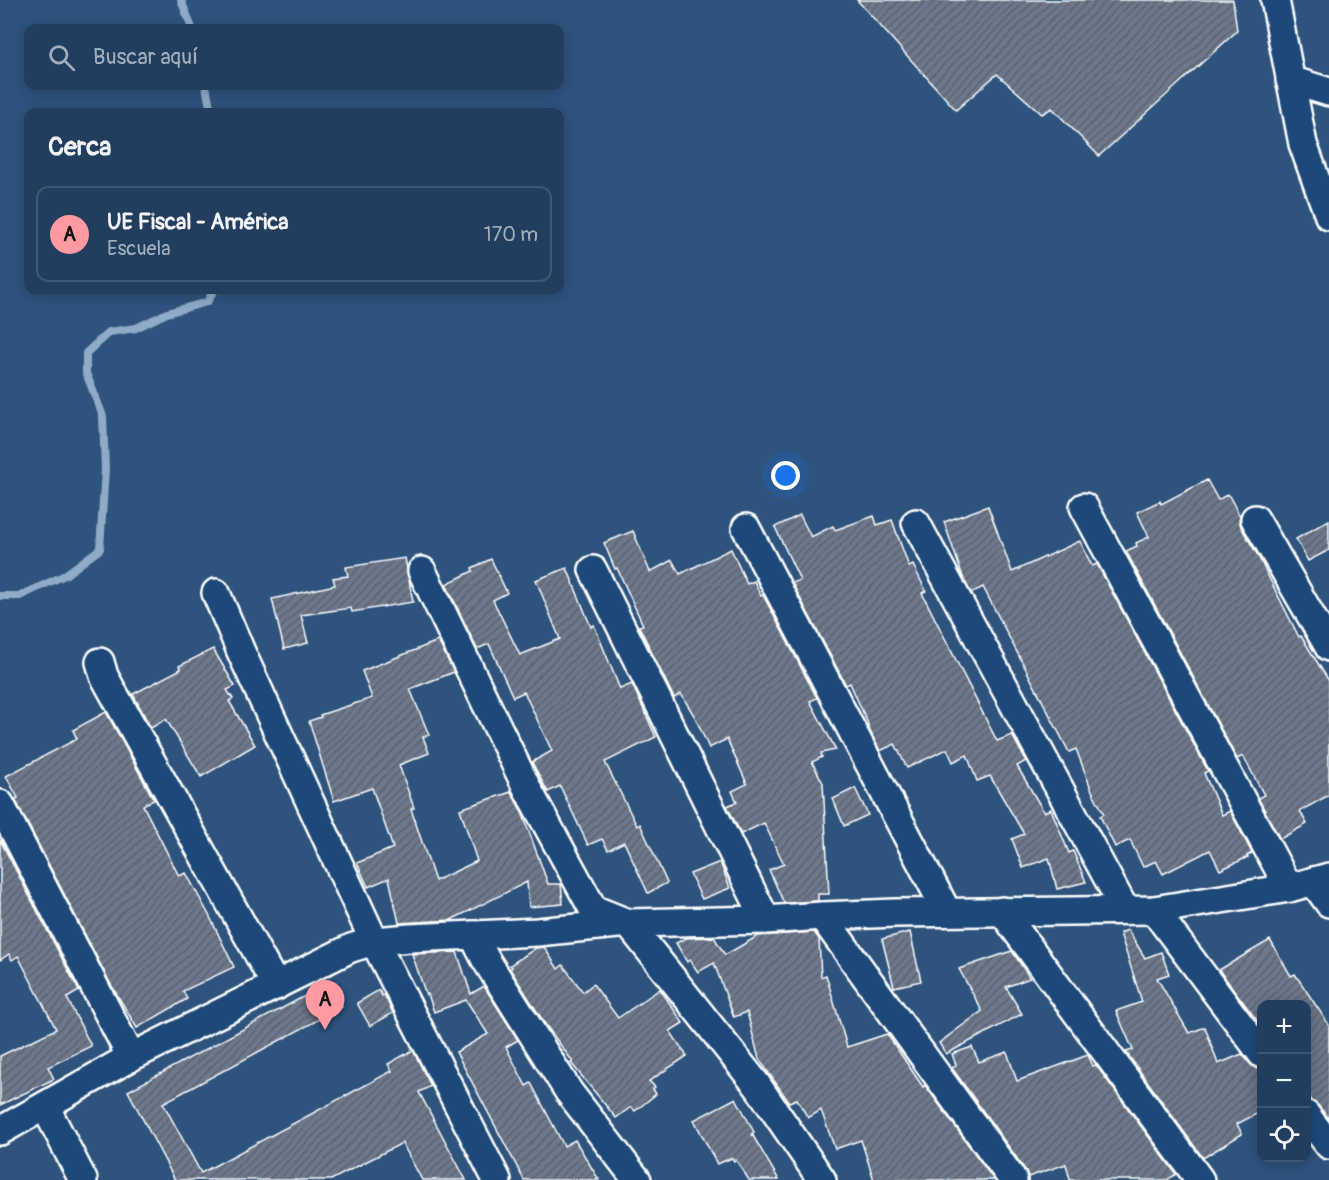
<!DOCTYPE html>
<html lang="es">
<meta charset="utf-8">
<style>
:root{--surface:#223e5e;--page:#2e4967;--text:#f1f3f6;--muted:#a2aebc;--line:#3f5773;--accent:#ff9aa2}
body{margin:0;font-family:Pangolin,sans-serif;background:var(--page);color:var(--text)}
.controls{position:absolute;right:18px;bottom:18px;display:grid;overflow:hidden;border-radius:12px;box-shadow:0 3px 15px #0003}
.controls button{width:54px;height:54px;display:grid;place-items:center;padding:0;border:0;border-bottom:2px solid var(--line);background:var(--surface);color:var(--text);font:30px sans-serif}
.you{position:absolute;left:786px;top:476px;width:21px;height:21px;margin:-15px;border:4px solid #fff;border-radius:50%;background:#1a73e8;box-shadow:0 0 0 9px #1a73e833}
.badge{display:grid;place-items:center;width:39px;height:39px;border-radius:50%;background:var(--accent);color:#111;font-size:20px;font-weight:700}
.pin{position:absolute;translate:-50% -50px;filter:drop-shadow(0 2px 3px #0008)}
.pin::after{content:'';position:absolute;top:32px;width:21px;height:18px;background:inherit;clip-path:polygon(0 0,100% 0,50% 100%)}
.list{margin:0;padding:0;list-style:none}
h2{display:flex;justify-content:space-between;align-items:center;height:78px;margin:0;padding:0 24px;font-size:26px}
h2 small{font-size:20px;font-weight:400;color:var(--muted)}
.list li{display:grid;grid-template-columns:39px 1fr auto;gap:18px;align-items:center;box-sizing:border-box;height:96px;margin:0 12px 12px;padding:0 12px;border:2px solid var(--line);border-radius:12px}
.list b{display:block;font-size:22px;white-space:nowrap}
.list p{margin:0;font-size:20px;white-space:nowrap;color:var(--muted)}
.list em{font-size:20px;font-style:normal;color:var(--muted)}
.icon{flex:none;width:33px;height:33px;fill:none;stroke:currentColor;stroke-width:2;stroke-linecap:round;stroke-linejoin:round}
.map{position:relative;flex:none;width:1329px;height:1180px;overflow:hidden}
.search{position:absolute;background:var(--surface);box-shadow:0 3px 15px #0003;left:24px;top:24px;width:540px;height:66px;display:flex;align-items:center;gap:15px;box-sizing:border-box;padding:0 21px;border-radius:12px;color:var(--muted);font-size:22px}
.panel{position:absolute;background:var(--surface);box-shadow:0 3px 15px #0003;left:24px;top:108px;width:540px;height:186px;border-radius:12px}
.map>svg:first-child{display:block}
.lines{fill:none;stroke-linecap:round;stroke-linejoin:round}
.stream{stroke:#8fabc7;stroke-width:8}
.building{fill:url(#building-hatch);stroke:#fff;stroke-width:1.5}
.minor-casing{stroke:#fff;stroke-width:32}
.minor{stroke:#1f4a7a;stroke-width:27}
</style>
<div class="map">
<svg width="1329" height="1180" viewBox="0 0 1329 1180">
<defs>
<pattern id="building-hatch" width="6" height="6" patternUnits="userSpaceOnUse" patternTransform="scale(1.5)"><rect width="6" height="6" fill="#6c788b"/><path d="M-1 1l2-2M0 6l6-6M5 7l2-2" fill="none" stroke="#5c626c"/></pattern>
</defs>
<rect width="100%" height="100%" fill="#2e537d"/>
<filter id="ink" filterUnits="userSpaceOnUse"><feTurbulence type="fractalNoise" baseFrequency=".0167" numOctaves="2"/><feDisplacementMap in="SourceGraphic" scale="12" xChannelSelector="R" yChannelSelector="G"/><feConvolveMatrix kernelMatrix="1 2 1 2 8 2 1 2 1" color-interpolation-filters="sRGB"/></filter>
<g filter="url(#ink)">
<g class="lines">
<g class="stream">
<polyline points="181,0 192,28"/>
<polyline points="206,86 211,112"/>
<polyline points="0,596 20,596 65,575 100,549 105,469 103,416 86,373 86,353 109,332 136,328 167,313 207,302 214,290"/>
</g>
</g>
<g class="building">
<polygon points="857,0 1233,0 1237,31 1099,156 1052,108 1042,114 997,74 956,110"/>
<polygon points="1207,480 1218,500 1228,494 1240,516 1239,520 1241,527 1257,554 1299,637 1301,636 1329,681 1329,795 1300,811 1307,824 1280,839 1258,798 1264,795 1243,756 1237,759 1126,551 1137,546 1136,543 1149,537 1137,512 1160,501 1161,504"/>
<polygon points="988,506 1012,572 1080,541 1092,566 1097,564 1208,771 1204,773 1222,815 1230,811 1252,853 1247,856 1248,857 1220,870 1210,850 1163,874 1156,861 1143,867 1130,840 1115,847 1100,816 1104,814 1092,791 1076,749 1069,752 983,587 971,593 964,580 944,522"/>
<polygon points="800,515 811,537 833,526 835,530 874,516 877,525 892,520 909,567 913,565 926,591 922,593 997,741 1012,735 1026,761 1017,766 1044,812 1051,809 1069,853 1073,851 1086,882 1057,889 1049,858 1023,868 1012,839 1024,834 990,776 977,781 967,755 953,762 947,749 907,768 895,744 880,751 867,725 868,724 850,683 846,685 792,583 800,580 775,527"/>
<polygon points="1329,520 1329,550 1308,561 1296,539"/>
<polygon points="633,531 650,572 672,560 680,574 731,549 747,584 754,581 761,596 763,595 817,698 810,701 836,750 821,753 822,757 812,762 823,783 829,894 818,894 818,901 784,903 769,870 784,864 764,823 741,834 727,806 737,802 732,791 747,784 727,739 709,748 695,717 681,694 674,698 639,626 643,625 617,568 615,569 604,543"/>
<polygon points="405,558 413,602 352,612 351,608 301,615 308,643 284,649 272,599 335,585 333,578 348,576 346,567"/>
<polygon points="491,559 507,593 493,600 520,655 560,639 536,580 567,568 591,627 594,625 620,689 632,684 656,737 605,762 637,826 640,824 667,883 648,893 624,842 608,850 602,839 588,845 560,786 548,792 534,766 532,762 552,751 524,692 513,697 489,644 477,649 446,584 473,571 472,568"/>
<polygon points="438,641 454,672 410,689 429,735 423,737 429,753 399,765 414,808 411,809 435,881 477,861 460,809 511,792 522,812 548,884 561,884 563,904 529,907 527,882 451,920 399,923 389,878 368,887 357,863 393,848 372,788 334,801 309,721 321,717 320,715 372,698 362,671"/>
<polygon points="213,649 235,686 227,690 233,699 229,701 255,745 201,777 166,719 151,728 133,694 181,669 179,666"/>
<polygon points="106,712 154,800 143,805 179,876 186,873 209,915 234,967 183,991 187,999 137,1028 110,983 15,799 18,798 6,776 77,739 73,730"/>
<polygon points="855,788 868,815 844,826 833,799"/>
<polygon points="0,840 79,991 67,998 91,1046 48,1067 54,1079 0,1105 0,1056 56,1029 18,956 12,960 9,954 0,960"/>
<polygon points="720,862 730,888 702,899 690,874"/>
<polygon points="1128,930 1145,958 1161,952 1169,974 1157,978 1189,1033 1205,1027 1218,1064 1242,1054 1250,1064 1255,1068 1262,1069 1262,1111 1237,1124 1242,1134 1203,1158 1126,1052 1133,1050 1116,1011 1142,1002 1120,933"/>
<polygon points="814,932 819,939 821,977 826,975 847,1047 887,1034 923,1087 925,1085 994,1180 874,1180 861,1140 835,1149 821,1110 808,1118 797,1099 789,1102 759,1059 747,1012 734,1017 714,963 698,972 690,960 687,962 676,943 686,938 714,937 725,955 758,936"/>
<polygon points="910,932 921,981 894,987 882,939"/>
<polygon points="1270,940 1291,976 1295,974 1329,1025 1329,1119 1318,1105 1312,1101 1306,1091 1306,1005 1262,1005 1262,1027 1219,970"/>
<polygon points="544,947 558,969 563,965 583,992 593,984 618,1018 660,989 683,1023 670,1031 687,1056 649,1081 655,1087 653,1089 656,1094 635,1111 631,1107 616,1118 571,1063 573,1062 545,1024 510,969 512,967 510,965 536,948"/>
<polygon points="1012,951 1030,978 1006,987 1022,1014 946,1054 939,1043 982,1011 959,969"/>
<polygon points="457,952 471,994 484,986 518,1040 506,1047 526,1086 531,1083 564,1146 575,1140 599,1180 524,1180 456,1052 488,1034 466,1000 434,1012 428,994 426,995 412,954"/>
<polygon points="329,983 342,1007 163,1103 201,1173 392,1071 388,1064 413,1050 431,1086 419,1092 466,1180 422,1180 402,1143 331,1180 175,1180 128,1091"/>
<polygon points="379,990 382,996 384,994 393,1013 370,1026 357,1003"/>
<polygon points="972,1047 979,1062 1007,1052 1017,1081 1088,1055 1093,1066 1096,1065 1176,1174 1167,1180 1070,1180 1066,1164 1028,1177 1026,1171 952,1068 956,1065 952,1054"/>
<polygon points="736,1098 754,1132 752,1134 779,1180 749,1180 736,1160 734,1161 732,1158 717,1164 694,1120"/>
</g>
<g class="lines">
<defs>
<g id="minor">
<polyline points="1275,0 1303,144 1329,216"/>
<polyline points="1290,80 1329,92"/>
<polyline points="1084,507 1289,888"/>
<polyline points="1255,519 1329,647"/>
<polyline points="916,523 1125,910"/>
<polyline points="746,528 947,912"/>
<polyline points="593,570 766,920"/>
<polyline points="422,571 528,790 593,909 628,923 757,1085 822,1180"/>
<polyline points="216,593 242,654 374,941 497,1180"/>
<polyline points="100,662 104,676 276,986"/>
<polyline points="0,804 131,1057"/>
<polyline points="1313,881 1329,903"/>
<polyline points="1154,910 1262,1054"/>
<polyline points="1002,911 1200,1180"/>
<polyline points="822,916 1013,1180"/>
<polyline points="473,935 486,960 569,1092 637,1180"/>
<polyline points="45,1106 83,1180"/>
<polyline points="1306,1115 1329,1145"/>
<polyline points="0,1131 131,1057 351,948 374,941 410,938 537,932 628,923 766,920 822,916 895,913 1154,910 1289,888 1329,877"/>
</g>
</defs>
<use href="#minor" class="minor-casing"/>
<use href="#minor" class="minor"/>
</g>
</g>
</svg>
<div class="controls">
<button>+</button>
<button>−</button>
<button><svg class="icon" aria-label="locate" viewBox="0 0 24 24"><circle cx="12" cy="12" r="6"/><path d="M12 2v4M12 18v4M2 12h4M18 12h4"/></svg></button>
</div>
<div class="you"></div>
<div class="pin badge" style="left:325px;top:1030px">A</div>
<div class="search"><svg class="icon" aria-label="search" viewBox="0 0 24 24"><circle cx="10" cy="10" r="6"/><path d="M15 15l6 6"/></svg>Buscar aquí</div>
<section class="panel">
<h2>Cerca<small></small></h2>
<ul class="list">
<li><span class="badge">A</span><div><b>UE Fiscal - América</b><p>Escuela</p></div><em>170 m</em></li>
</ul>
</section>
</div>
